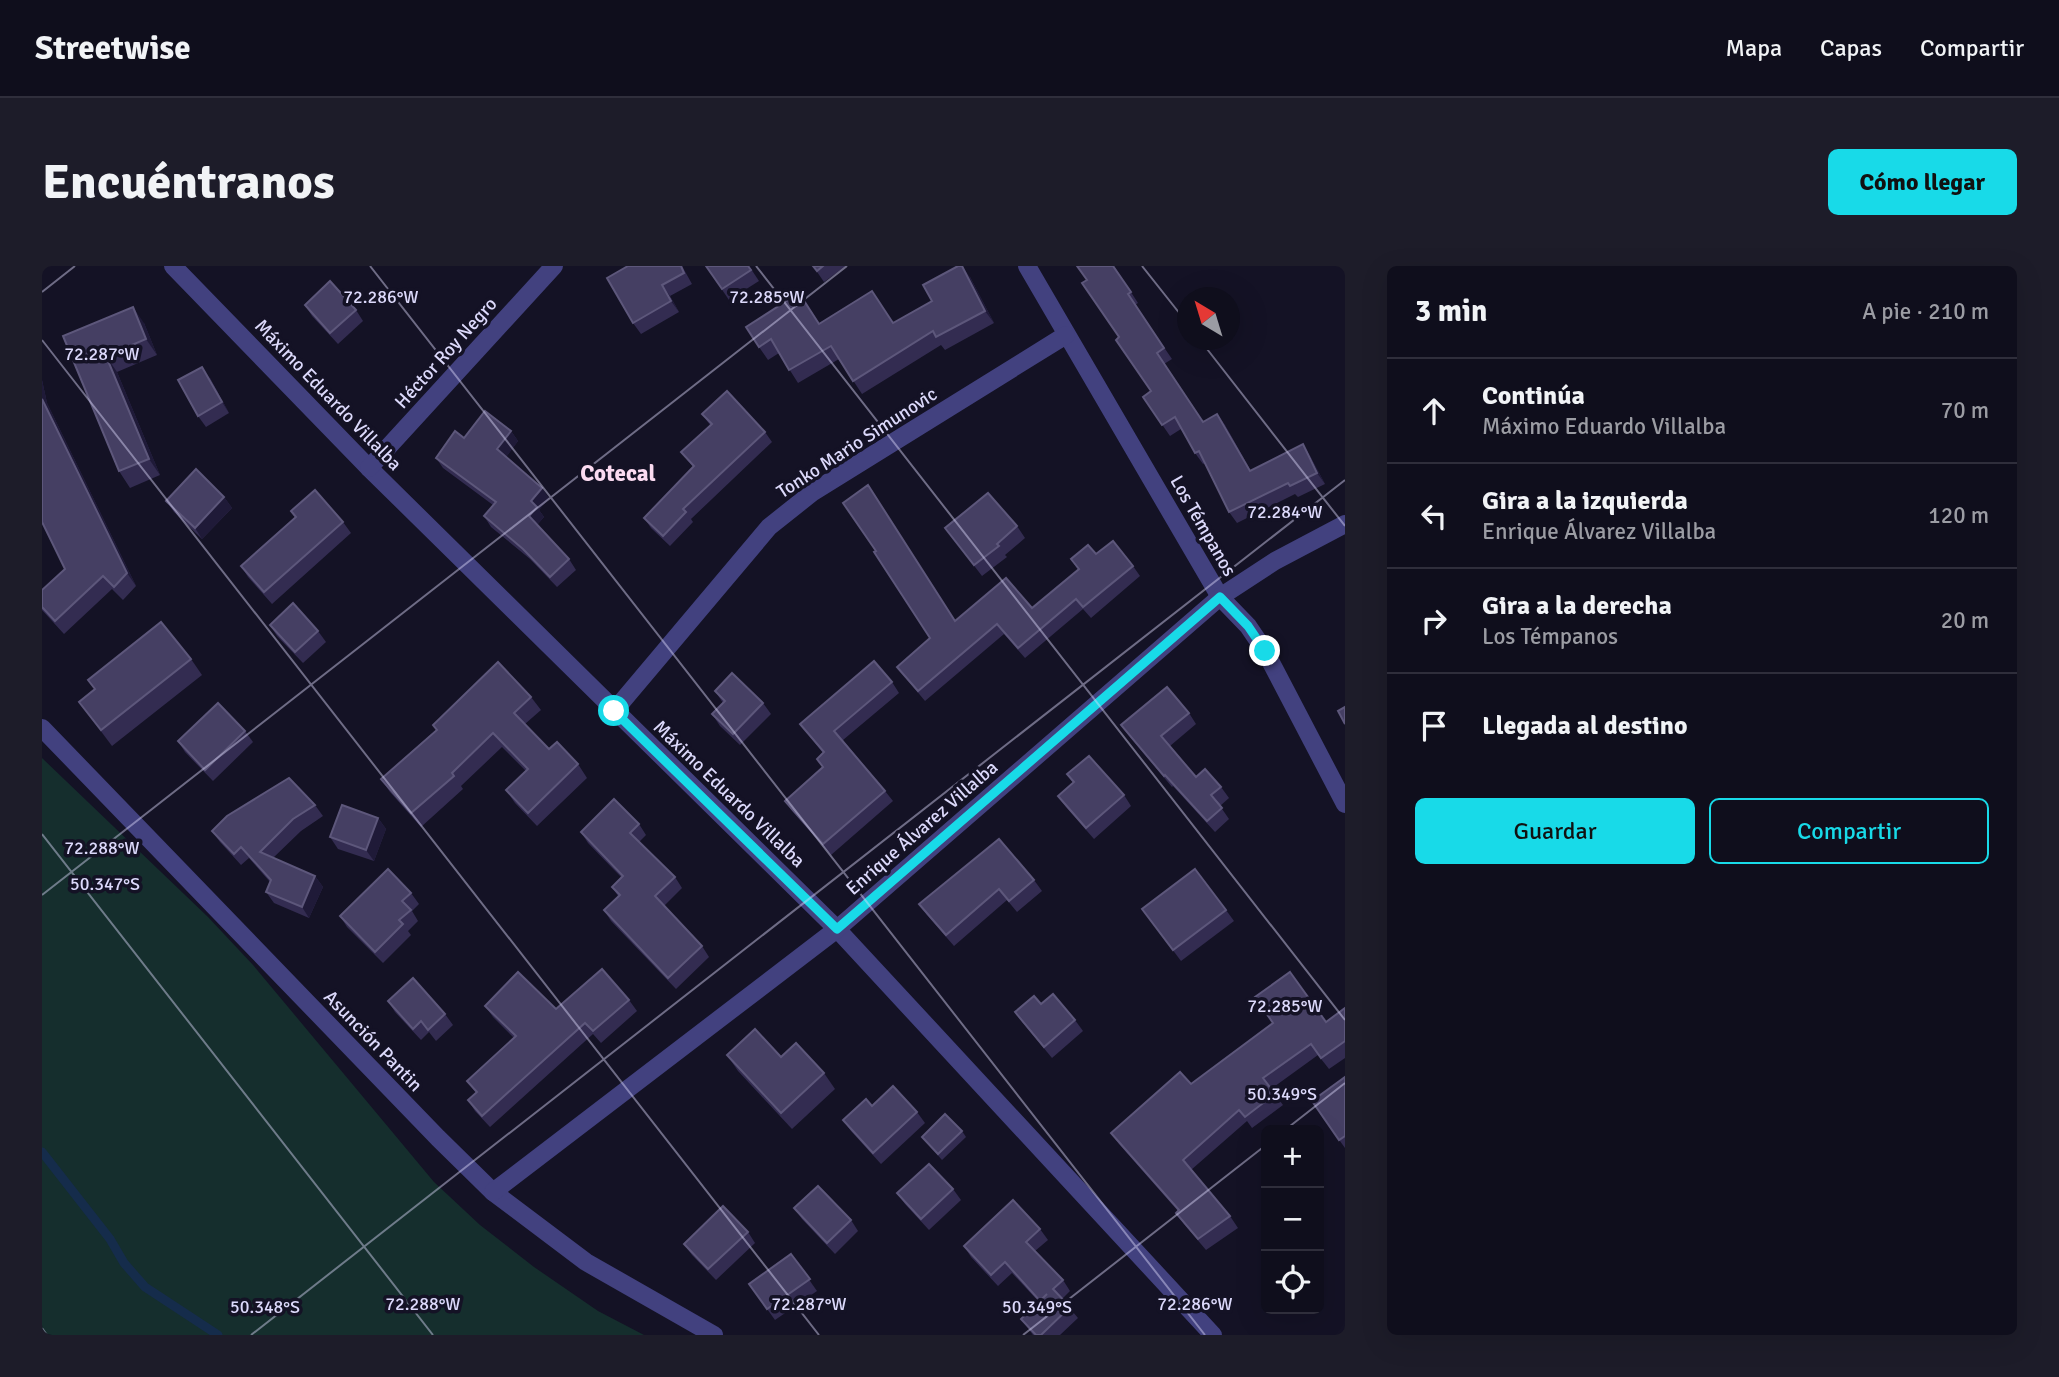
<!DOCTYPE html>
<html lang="es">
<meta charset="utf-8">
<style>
:root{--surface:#0f0e1c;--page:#1d1c29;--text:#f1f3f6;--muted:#9b9ca3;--line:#2f2e3b;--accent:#18dae8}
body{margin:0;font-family:Signika,sans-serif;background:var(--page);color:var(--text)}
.controls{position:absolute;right:21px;bottom:21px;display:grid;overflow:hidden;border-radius:10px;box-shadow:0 7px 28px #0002}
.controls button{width:63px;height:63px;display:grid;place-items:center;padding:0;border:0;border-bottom:2px solid var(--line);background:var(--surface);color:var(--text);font:35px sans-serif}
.compass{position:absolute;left:1135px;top:21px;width:63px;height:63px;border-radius:50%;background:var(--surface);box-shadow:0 7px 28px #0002;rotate:322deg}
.stop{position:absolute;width:21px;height:21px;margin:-16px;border:5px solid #18dae8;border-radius:50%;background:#fff}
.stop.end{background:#18dae8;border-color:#fff;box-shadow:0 2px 7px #0008}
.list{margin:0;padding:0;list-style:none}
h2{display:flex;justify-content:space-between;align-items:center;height:91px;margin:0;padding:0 28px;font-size:30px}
h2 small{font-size:23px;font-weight:400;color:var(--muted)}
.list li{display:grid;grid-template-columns:46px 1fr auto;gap:21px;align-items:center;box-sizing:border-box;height:105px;padding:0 28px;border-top:2px solid var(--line)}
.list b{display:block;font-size:26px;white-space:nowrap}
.list p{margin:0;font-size:23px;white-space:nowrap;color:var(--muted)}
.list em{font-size:23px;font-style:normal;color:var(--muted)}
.actions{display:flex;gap:14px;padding:21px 28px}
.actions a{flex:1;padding:16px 0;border:2px solid var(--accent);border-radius:10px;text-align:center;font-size:24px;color:var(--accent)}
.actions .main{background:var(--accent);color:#111}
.icon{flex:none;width:38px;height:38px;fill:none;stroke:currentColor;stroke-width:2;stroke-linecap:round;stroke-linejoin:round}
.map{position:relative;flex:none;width:1303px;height:1069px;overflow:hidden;border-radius:10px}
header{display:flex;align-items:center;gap:42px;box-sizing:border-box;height:98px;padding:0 35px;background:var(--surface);border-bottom:2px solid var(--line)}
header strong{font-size:33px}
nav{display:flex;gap:38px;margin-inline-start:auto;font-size:24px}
.intro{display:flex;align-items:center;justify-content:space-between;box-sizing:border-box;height:168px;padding:0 42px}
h1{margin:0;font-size:49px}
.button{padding:18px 32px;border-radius:10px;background:var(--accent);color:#111;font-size:24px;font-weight:700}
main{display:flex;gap:42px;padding:0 42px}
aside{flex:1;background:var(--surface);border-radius:10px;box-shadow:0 7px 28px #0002}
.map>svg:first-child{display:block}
.green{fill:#152e2d}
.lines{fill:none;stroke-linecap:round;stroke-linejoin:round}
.stream{stroke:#152c4b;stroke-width:9}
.minor{stroke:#42417f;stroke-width:18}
.wall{fill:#332c51}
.shaded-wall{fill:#1f1a38}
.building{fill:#453f63;stroke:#5d577b;stroke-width:2}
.route{stroke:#18dae8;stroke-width:9}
.ticks{fill:none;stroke:#dcd9fb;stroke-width:2;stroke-opacity:0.45}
.labels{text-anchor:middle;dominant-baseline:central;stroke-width:7;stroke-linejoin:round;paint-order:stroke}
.street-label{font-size:19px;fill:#dcd9fb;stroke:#141225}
.quarter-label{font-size:23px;font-weight:bold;fill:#fbdbf1;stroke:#141225}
.ticks-label{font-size:18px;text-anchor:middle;fill:#dcd9fb;stroke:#141225;stroke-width:7;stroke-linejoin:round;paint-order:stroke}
</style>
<header>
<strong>Streetwise</strong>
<nav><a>Mapa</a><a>Capas</a><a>Compartir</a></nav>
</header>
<div class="intro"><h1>Encuéntranos</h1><a class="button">Cómo llegar</a></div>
<main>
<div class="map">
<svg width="1303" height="1069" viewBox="0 0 1303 1069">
<rect width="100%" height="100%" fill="#141225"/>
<polygon class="green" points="0,492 166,651 211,699 392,916 438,959 492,1001 556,1045 602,1069 0,1069"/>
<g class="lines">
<polyline class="stream" points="0,886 68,973 82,997 103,1021 176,1069"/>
<g class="minor">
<polyline points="131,0 327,202 795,663 1171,1069"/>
<polyline points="985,0 1178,331 1206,360 1223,385 1303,538"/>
<polyline points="327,202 512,0"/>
<polyline points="572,445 727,261 771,226 1024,69"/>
<polyline points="0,462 396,872 451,926 544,996 672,1069"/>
<polyline points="451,926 795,663 1178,331 1233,295 1303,258"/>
</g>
</g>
<g class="wall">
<polygon points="586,0 640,0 650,18 628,30 637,46 599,68 591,57"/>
<polygon points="664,0 707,0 717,15 687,34"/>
<polygon points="771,0 804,0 782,16"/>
<polygon points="1072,0 1096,37 1093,39 1130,93 1122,98 1161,156 1175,148 1183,159 1209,205 1261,178 1268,190 1283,218 1256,231 1253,228 1195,257 1187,246 1163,197 1161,198 1153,187 1139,163 1128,170 1101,131 1109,125 1045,14"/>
<polygon points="928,11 952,57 903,84 899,79 820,128 797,93 756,117 737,87 726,94 717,81 757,27 778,58 830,25 851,57 890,35"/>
<polygon points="263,39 314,44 321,55 296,78 270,50"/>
<polygon points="102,57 115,89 75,106 118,209 88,222 77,205 21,70"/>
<polygon points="168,112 187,147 164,161 156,150"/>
<polygon points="0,114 5,137 94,320 81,334 70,323 22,368 0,344 0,324 23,303 0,256"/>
<polygon points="660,148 723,166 730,176 649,253 651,256 628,280 609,262 602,252 651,201 639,186 668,159"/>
<polygon points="469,165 476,175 464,191 507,232 497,244 502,251 495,259 527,293 534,304 515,321 488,293 449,261 442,250 451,239 401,202 394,192 422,172"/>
<polygon points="182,231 190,242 160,273 132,246 124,235"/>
<polygon points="249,245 301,256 309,267 230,338 206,311 199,300 253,251"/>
<polygon points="975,260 983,272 963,289 965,291 940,310 903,262"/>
<polygon points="1054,288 1091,300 1098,310 1049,352 1041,343 983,392 962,368 883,435 863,411 855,401 914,354 990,342 1036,304 1029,293"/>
<polygon points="228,359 276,365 284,376 261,397 235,370"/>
<polygon points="149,393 160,409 70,480 37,436 53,423 46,414"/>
<polygon points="850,416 857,427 801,474 843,525 851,535 789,589 750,545 743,535 781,501 775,493 781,487 758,458"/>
<polygon points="673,425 721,437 729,448 698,479 678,460 670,448 681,437"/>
<polygon points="489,431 499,444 483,458 507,483 536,498 545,512 495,560 473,537 464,524 484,505 460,481 419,520 421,523 379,561 348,526 339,513 394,464 391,459"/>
<polygon points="1147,447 1154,458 1128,480 1154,511 1179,521 1187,532 1178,540 1187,553 1173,566 1131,520 1130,521 1087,470 1079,459"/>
<polygon points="203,465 211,476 171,515 143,486 136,475"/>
<polygon points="1025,508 1082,529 1089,540 1052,573 1024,541 1016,530 1031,517"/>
<polygon points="273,539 281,550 259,565 231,592 273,610 281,621 267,652 232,637 224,626 228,616 207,592 199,599 178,576 170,565"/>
<polygon points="336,552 344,563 332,595 296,583 288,571"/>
<polygon points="597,558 604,569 597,576 633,611 640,622 622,640 660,680 667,691 634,723 569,655 562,644 576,630 570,621 579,611 546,577 539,566"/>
<polygon points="992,614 1000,625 975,646 965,634 912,680 885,649 877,638"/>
<polygon points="369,627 377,638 370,645 376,655 366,665 369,669 341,697 305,661 298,650"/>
<polygon points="1100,643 1184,644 1192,655 1139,695"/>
<polygon points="587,734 595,745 559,777 551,768 448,861 433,845 426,834 434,827 425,815 472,772 451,751 443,740 514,743"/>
<polygon points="346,735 403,748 411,759 394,775 387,766 379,774 353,746"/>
<polygon points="999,738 1033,754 1041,765 1010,792 981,757 973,746"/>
<polygon points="1303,742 1303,792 1287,803 1276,789 1229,823 1241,839 1210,862 1205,855 1149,904 1188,950 1196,962 1164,984 1142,958 1134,947 1136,945 1077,878 1069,867 1149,818 1284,756"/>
<polygon points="685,789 739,791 782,807 793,823 750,863 696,805"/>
<polygon points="1303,811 1303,882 1277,846"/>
<polygon points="830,840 875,846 883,857 839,898 809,865 801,854"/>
<polygon points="920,865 924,871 900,894 880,871"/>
<polygon points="911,923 919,934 887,964 863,938 855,927"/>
<polygon points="752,942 809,954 816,965 793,988 760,953"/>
<polygon points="998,963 1006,974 993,985 1021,1014 1028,1025 1020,1033 1036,1052 1018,1069 991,1069 979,1053 997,1036 970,1007 956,1020 929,991 922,980"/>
<polygon points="706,966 713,977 674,1014 650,989 642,978"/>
<polygon points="749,988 775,1025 733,1054 707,1018"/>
</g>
<g class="shaded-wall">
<polygon points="920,0 928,11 952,57 943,45"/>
<polygon points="620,19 628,30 637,46 629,35"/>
<polygon points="91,41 102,57 115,89 104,73"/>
<polygon points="64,90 75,106 118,209 107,193"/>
<polygon points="160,101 168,112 187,147 180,136"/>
<polygon points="0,114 5,137 94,320 85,307 0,133"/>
<polygon points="1175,148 1183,159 1215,216 1208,205"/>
<polygon points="469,165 476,175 462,194 455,183"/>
<polygon points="1261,178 1268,190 1283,218 1275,207"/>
<polygon points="500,222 507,232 497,244 502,251 494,260 487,250 489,235"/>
<polygon points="182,231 190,242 160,273 153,262"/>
<polygon points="336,552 344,563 332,595 324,584"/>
<polygon points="273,610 281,621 267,652 260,641"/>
</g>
<g class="building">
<polygon points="586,0 639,0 642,7 620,19 629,35 591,57 565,12"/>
<polygon points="664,0 706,0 709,4 680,23"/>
<polygon points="771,0 781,0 775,5"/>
<polygon points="916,0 920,0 943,45 894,71 891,65 811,115 789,80 747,104 729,73 717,81 704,61 757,27 777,58 830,25 851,57 890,35 881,19"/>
<polygon points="1035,0 1071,0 1089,26 1086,28 1122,82 1115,87 1161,156 1175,148 1208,205 1261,178 1275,207 1248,220 1246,217 1187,246 1157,185 1153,187 1133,151 1120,159 1101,131 1109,125 1074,74 1077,71 1040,17 1045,14"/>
<polygon points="288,15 314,44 288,67 263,39"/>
<polygon points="91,41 104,73 64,90 107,193 77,205 21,70"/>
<polygon points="160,101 180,136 156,150 136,114"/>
<polygon points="685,125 723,166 641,243 644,246 621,270 602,252 652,200 639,186 670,158 660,148"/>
<polygon points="0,133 85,307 72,321 61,310 13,355 0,341 0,324 23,303 0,256"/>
<polygon points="443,145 469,165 455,183 500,222 489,235 495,241 487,250 527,293 508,311 481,283 442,250 454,236 394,192 413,165 422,172"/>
<polygon points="154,203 182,231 153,262 124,235"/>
<polygon points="826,219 913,355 964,312 990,342 1037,303 1029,293 1046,279 1054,288 1071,275 1091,300 1041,341 1034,333 976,382 955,358 876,425 855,401 888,372 832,286 834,285 801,237"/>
<polygon points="273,224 301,256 222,326 199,300 254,251 249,245"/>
<polygon points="946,227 975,260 955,278 957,280 932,299 903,262"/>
<polygon points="251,337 276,365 253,386 228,359"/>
<polygon points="119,356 149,393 59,464 37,436 53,423 46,414"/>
<polygon points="832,395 850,416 792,465 843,525 781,578 743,535 781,501 775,493 782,486 758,458"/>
<polygon points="456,396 489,431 472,447 507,483 515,476 536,498 486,547 464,524 486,503 451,467 410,507 412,510 369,547 339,513 395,464 391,459"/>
<polygon points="690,407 721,437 691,468 670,448 683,435 673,425"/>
<polygon points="1125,421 1147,447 1119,470 1154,511 1163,503 1179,521 1169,529 1180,542 1165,555 1123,509 1122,510 1079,459"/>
<polygon points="176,437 203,465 163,504 136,475"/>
<polygon points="1303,441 1303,458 1296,445"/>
<polygon points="1047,490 1082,529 1044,562 1016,530 1032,516 1025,508"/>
<polygon points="247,512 273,539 251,553 218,586 273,610 260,641 224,626 229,614 199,581 192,588 170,565 185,550"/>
<polygon points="572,533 597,558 588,567 633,611 613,630 660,680 626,712 562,644 578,629 570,621 581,610 539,566"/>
<polygon points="300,539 336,552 324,584 288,571"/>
<polygon points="957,573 992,614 967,635 957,623 904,669 877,638"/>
<polygon points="346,603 369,627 360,635 369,644 357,654 361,658 333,686 298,650"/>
<polygon points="1153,603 1184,644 1131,684 1100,643"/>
<polygon points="560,703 587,734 551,765 543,757 440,850 426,834 435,826 425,815 474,770 443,740 476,706 514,743"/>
<polygon points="1248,706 1284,756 1303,742 1303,775 1279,792 1269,778 1221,812 1233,828 1203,851 1197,844 1141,894 1188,950 1156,973 1134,947 1137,944 1069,867 1138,806 1149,818 1231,757 1213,731"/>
<polygon points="371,712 403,748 386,764 379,755 371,763 346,735"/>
<polygon points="1011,728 1033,754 1002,781 973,746 992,730 999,738"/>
<polygon points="713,763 739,791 754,777 782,807 739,847 685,789"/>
<polygon points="1303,811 1303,870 1297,874 1270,835"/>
<polygon points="851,820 875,846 831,887 801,854 824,833 830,840"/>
<polygon points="903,848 920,865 896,888 880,871"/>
<polygon points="887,898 911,923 879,953 855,927"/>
<polygon points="776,920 809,954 785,977 752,942"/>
<polygon points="971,934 998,963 984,976 1021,1014 1011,1023 1028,1041 999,1069 994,1069 979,1053 1005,1028 998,1035 963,996 949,1009 922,980"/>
<polygon points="681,940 706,966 666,1003 642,978"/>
<polygon points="749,988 768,1013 725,1043 707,1018"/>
</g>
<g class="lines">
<polyline class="route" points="572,445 795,663 1178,331 1206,360 1223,385"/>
</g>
<path class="ticks" d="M328 0 1163 1069M714 0 1303 754M1100 0 1146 58M0 26 33 0M0 74 777 1069M1158 74 1303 260M0 568 391 1069M0 629 805 0M1243 864 1303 817M0 1062 5 1069M209 1069 1303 214M981 1069 1224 879"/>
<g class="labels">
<g class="street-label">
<text transform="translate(404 87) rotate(-48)">Héctor Roy Negro</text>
<text transform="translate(286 129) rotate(46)">Máximo Eduardo Villalba</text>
<text transform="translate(815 177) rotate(-33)">Tonko Mario Simunovic</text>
<text transform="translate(1161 260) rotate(60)">Los Témpanos</text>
<text transform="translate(687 528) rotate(44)">Máximo Eduardo Villalba</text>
<text transform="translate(880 562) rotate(-41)">Enrique Álvarez Villalba</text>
<text transform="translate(331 775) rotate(46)">Asunción Pantin</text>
</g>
<g class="quarter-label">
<text x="576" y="207">Cotecal</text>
</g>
</g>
<g class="ticks-label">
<text x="725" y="37">72.285°W</text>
<text x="339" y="37">72.286°W</text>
<text x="60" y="94">72.287°W</text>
<text x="1243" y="252">72.284°W</text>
<text x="60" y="588">72.288°W</text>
<text x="63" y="624">50.347°S</text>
<text x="1243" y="746">72.285°W</text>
<text x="1240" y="834">50.349°S</text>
<text x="381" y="1044">72.288°W</text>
<text x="767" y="1044">72.287°W</text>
<text x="1153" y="1044">72.286°W</text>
<text x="223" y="1047">50.348°S</text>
<text x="995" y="1047">50.349°S</text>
</g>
</svg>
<div class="controls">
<button>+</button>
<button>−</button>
<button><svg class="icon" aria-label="locate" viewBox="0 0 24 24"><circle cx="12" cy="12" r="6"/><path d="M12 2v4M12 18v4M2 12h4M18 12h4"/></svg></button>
</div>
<svg class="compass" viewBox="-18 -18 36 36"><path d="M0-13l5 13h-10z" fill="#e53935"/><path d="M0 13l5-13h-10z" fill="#9b9ca3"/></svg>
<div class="stop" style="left:572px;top:445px"></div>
<div class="stop end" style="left:1223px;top:385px"></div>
</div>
<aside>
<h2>3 min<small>A pie · 210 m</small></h2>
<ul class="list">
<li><svg class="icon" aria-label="ahead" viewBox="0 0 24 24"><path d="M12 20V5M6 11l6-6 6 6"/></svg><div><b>Continúa</b><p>Máximo Eduardo Villalba</p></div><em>70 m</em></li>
<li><svg class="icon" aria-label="left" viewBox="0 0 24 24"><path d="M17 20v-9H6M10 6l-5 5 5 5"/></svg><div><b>Gira a la izquierda</b><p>Enrique Álvarez Villalba</p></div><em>120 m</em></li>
<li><svg class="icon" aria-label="right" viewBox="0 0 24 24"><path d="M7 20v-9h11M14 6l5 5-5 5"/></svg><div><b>Gira a la derecha</b><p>Los Témpanos</p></div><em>20 m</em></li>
<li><svg class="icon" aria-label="arrive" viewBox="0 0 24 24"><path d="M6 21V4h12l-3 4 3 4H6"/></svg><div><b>Llegada al destino</b></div></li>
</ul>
<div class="actions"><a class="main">Guardar</a><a>Compartir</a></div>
</aside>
</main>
